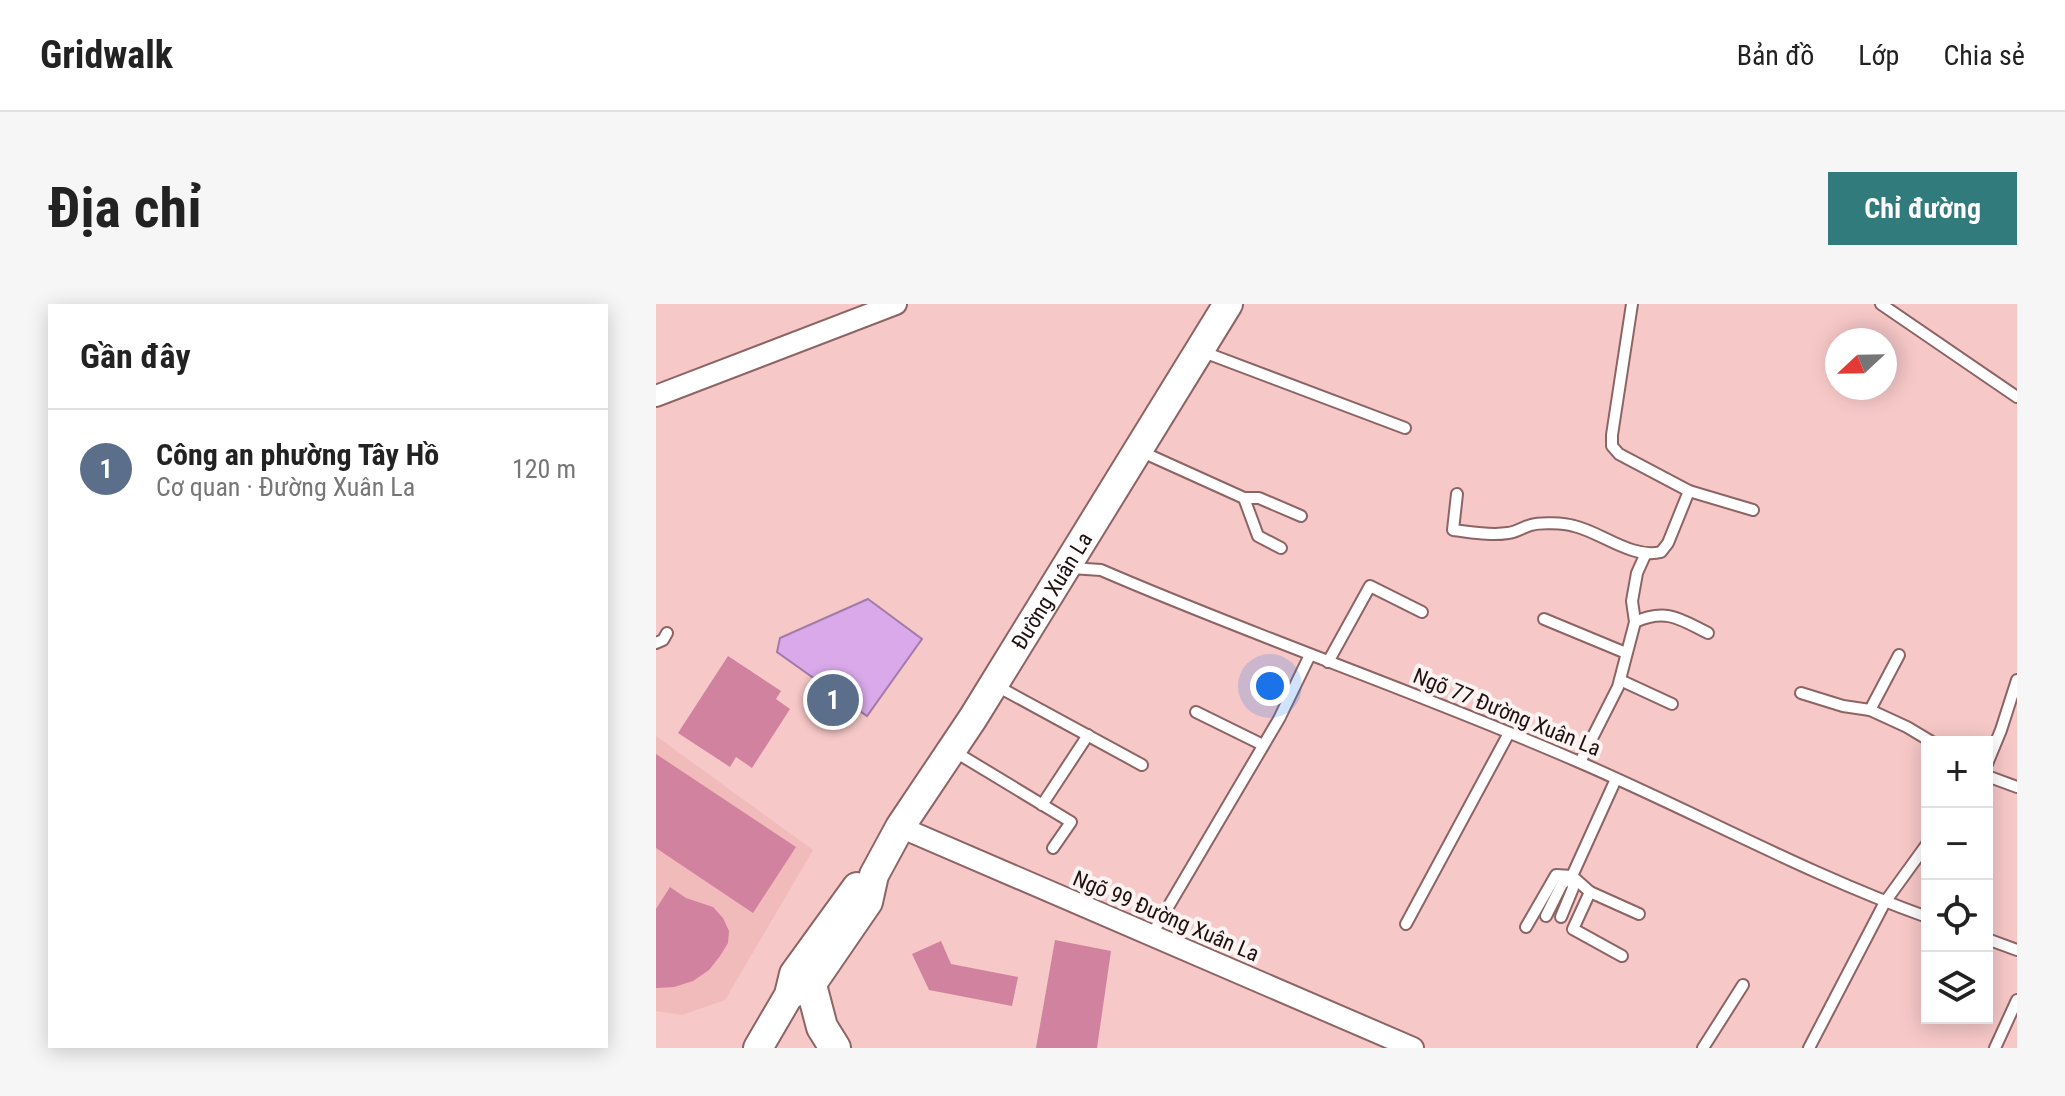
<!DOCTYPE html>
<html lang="vi">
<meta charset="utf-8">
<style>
:root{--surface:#fff;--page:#f6f6f6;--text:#222;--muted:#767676;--line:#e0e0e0;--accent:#317b7c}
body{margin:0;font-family:"Roboto Condensed",sans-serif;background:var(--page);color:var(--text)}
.controls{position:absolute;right:24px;bottom:24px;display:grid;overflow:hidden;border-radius:0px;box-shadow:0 4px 20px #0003}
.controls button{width:72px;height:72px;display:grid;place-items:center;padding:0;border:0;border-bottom:2px solid var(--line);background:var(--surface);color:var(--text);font:40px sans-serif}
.compass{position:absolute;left:1169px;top:24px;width:72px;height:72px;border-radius:50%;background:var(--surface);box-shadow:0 4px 20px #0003;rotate:248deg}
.you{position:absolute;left:614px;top:382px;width:28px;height:28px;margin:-20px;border:6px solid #fff;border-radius:50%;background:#1a73e8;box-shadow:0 0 0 12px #1a73e833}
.badge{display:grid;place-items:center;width:52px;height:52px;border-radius:50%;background:var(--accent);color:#fff;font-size:26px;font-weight:700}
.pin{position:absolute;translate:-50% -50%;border:4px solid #fff;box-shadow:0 2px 8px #0006}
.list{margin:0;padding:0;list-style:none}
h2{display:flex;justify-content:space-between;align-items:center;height:104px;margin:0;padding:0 32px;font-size:34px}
h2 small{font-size:26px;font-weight:400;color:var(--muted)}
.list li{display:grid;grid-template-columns:52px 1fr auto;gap:24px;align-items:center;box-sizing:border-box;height:120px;padding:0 32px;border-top:2px solid var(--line)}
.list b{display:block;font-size:30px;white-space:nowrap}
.list p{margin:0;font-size:26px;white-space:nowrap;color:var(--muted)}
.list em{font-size:26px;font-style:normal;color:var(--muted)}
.icon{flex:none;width:44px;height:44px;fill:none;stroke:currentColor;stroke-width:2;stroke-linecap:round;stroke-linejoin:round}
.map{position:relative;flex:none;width:1361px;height:744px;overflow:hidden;border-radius:0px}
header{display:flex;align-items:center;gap:48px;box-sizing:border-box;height:112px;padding:0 40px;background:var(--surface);border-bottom:2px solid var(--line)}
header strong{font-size:38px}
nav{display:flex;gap:44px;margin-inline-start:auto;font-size:28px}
.intro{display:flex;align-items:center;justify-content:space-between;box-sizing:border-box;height:192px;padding:0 48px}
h1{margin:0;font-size:56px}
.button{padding:20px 36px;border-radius:0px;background:var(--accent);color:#fff;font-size:28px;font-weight:700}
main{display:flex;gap:48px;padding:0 48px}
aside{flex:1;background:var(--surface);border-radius:0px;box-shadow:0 4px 20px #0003}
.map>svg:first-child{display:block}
.built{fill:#f1babb}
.water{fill:#daa9ea;stroke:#a27ba9;stroke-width:2}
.building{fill:#d1829e}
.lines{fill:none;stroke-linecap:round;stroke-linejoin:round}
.lane-casing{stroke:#8d6464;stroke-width:14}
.street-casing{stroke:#8d6464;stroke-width:24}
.secondary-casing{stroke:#8d6464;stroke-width:32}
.primary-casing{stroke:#8d6464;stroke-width:34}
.lane{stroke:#fff;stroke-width:10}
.street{stroke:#fff;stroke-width:20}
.secondary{stroke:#fff;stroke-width:28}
.primary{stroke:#fff;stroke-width:30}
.labels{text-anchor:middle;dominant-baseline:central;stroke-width:8;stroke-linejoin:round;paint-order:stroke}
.street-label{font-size:22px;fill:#201010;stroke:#fdf3f3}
</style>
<header>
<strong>Gridwalk</strong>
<nav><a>Bản đồ</a><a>Lớp</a><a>Chia sẻ</a></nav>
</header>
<div class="intro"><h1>Địa chỉ</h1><a class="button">Chỉ đường</a></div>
<main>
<aside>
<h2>Gần đây<small></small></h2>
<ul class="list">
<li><span class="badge" style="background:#5c6f8a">1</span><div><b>Công an phường Tây Hồ</b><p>Cơ quan · Đường Xuân La</p></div><em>120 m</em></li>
</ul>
</aside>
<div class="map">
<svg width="1361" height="744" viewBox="0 0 1361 744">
<rect width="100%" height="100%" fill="#f7c8c8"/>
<polygon class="built" points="0,432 157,546 69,696 26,711 0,707"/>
<polygon class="water" points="212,295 266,335 211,412 121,348 124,334"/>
<g class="building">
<polygon points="72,352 125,387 120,395 134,405 96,464 80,453 74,463 22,429"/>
<polygon points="0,450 140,543 97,609 0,544"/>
<polygon points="14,583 30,594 57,603 67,614 73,627 72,639 64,652 53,666 37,677 18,683 0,684 0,605"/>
<polygon points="399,636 455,647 441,744 380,744"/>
<polygon points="285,637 295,660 362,673 356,702 273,686 256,650"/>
</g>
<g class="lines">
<defs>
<g id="lane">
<polyline points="1225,0 1361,93"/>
<polyline points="545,47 749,124"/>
<polyline points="484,147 588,194 603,194 645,212"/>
<polyline points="1033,187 1097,206"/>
<path d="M801 190 797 226C815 228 834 232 852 229 861 228 867 223 875 221 884 218 908 219 918 222 945 228 975 255 1005 248L1012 239 1033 187 963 150 956 142V131L976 0"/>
<polyline points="588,194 602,232 625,244"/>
<path d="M415 264 445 266C602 334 765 389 923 458 1039 508 1151 570 1271 613"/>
<polyline points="888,315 970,349"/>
<path d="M979 318C1010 304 1024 315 1052 329"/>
<polyline points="0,339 7,336 11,329"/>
<polyline points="672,358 714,282 766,308"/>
<polyline points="964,376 1016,400"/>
<polyline points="339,381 486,461"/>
<polyline points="1145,389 1187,402 1214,406 1243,351"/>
<polyline points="1214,406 1251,423 1276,438"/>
<polyline points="540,408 607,441"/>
<polyline points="296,446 415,518 397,544"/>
<polyline points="924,458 962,383 979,318 976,297 981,269 990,249"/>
<polyline points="1331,460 1345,426 1361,376"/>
<polyline points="1331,472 1361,483"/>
<polyline points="960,475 916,572 934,588 917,625 966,652"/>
<polyline points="386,501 432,431"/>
<polyline points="934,588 983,610"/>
<polyline points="890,612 906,580 916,572"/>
<polyline points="905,613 917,584 916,572"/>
<polyline points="750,620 853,429"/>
<polyline points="870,623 900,571 916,572"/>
<polyline points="495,632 623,415 654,351"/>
<polyline points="1331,635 1361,646"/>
<polyline points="1047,744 1087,681"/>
<polyline points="1153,744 1229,598 1271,540"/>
<polyline points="1339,744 1361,696"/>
</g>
<g id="street">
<polyline points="0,92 240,0"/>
<polyline points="244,523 757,744"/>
</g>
<g id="secondary">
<path id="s1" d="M133 691 155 681 212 598 218 571 244 523 317 414 572 0"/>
<polyline points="102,744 133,691 138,670 201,583"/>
</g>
<polyline id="primary" points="155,681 166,723 179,744"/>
</defs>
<use href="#lane" class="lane-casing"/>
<use href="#street" class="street-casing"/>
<use href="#secondary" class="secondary-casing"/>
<use href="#primary" class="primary-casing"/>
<use href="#lane" class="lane"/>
<use href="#street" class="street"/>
<use href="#secondary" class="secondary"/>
<use href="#primary" class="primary"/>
</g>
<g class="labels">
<g class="street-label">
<text stroke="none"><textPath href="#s1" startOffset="488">Đường Xuân La</textPath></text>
<text transform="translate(851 408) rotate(22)">Ngõ 77 Đường Xuân La</text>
<text transform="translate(510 612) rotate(23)">Ngõ 99 Đường Xuân La</text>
</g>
</g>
</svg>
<div class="controls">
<button>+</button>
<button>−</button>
<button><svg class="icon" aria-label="locate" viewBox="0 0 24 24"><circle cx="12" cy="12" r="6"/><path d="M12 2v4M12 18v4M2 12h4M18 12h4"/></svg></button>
<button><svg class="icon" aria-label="layers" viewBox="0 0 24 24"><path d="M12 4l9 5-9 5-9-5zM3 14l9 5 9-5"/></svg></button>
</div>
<svg class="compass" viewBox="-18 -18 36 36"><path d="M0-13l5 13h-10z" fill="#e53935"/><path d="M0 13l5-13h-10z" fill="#767676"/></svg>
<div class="you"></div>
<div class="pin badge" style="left:177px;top:396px;background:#5c6f8a">1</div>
</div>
</main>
